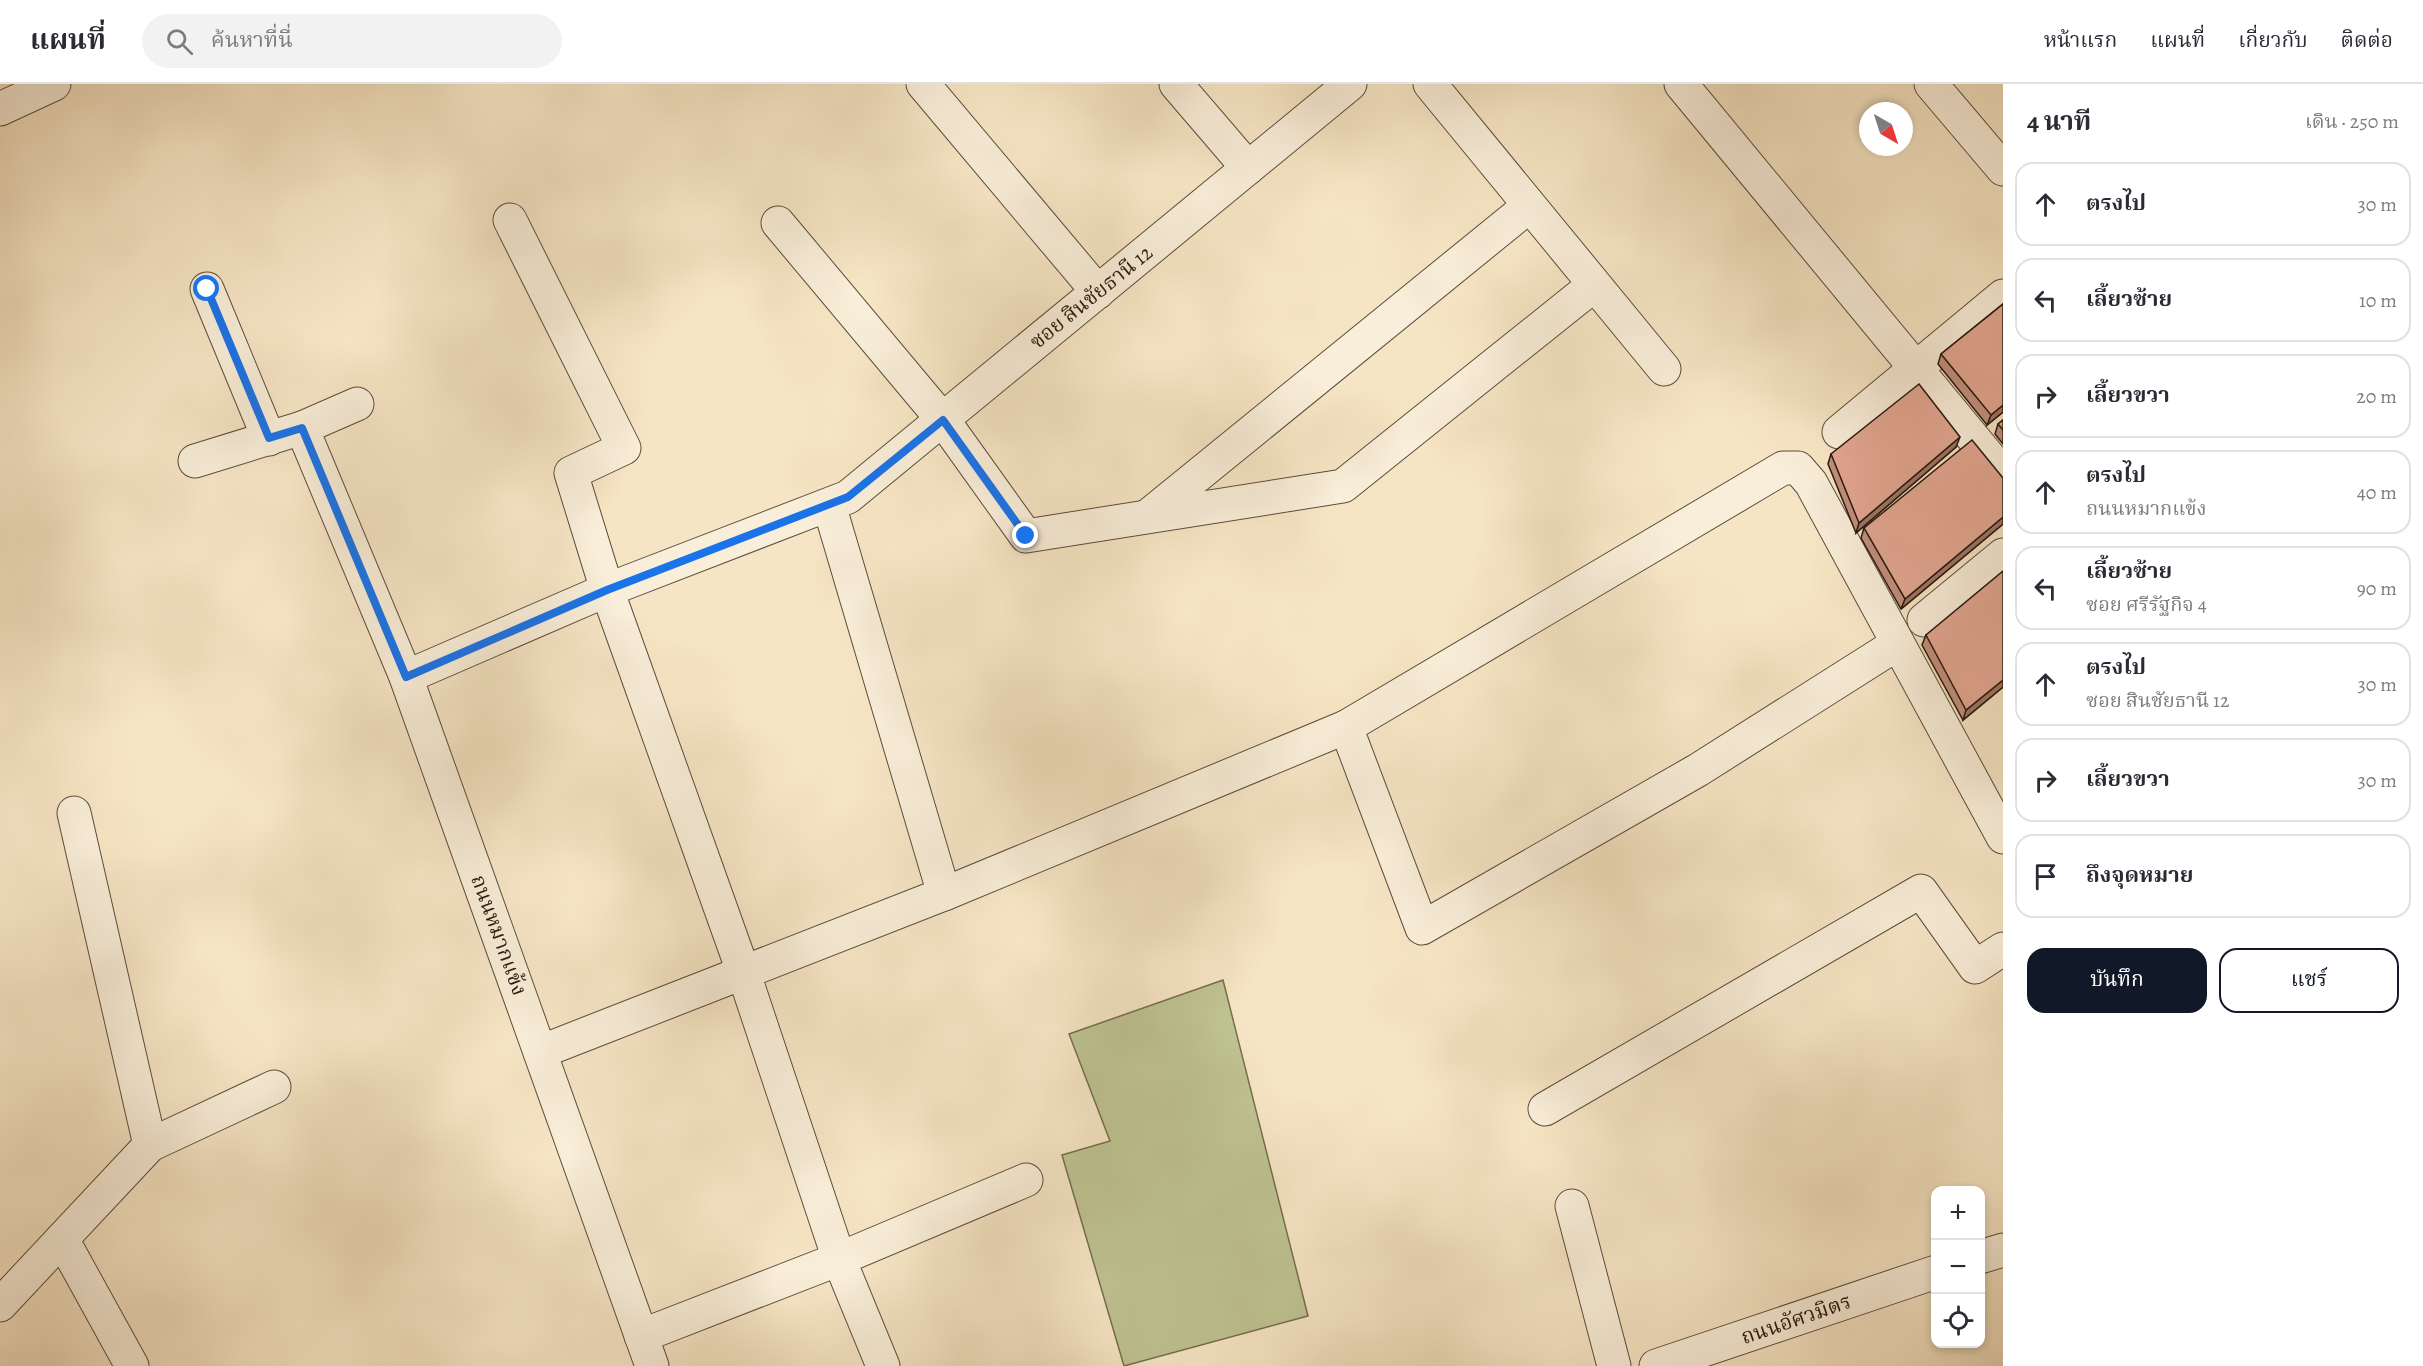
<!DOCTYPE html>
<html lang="th">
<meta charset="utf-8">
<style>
:root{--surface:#fff;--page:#f2f2f3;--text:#2b2b33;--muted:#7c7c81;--line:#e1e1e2;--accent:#111827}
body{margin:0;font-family:Alegreya,"Noto Serif Thai",serif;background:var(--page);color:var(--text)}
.controls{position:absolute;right:18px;bottom:18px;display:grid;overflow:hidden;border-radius:12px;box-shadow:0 3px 9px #0003}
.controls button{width:54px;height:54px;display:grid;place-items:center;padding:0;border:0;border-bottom:2px solid var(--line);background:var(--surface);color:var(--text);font:30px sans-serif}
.compass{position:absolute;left:1859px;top:18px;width:54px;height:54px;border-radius:50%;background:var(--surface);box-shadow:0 3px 9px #0003;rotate:141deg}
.stop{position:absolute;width:18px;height:18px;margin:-14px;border:4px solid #1a73e8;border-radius:50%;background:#fff}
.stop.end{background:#1a73e8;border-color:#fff;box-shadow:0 2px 6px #0008}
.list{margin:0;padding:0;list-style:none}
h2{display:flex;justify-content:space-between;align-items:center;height:78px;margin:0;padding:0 24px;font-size:26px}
h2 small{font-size:20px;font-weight:400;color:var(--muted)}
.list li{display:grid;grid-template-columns:39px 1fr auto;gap:18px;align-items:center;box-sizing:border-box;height:84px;margin:0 12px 12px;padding:0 12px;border:2px solid var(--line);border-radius:18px}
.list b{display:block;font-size:22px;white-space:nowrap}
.list p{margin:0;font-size:20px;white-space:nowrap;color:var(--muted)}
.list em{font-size:20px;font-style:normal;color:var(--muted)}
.actions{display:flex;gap:12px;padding:18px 24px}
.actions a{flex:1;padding:14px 0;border:2px solid var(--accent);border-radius:18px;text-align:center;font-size:21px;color:var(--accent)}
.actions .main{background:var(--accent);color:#fff}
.icon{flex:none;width:33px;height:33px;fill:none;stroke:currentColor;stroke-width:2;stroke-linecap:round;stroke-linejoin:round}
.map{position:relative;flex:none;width:2003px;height:1282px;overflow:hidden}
header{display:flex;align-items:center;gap:36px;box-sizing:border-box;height:84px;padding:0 30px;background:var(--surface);border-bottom:2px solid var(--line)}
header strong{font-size:28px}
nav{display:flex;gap:33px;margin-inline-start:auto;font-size:21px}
.search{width:420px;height:54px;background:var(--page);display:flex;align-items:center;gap:15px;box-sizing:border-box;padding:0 21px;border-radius:33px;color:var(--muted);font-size:22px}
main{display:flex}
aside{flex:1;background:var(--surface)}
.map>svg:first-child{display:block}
.green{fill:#bfc392;stroke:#746e50;stroke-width:1.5}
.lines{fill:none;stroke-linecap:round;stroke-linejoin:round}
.minor-casing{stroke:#5c4c3c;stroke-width:35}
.minor{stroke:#f9eed9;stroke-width:33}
.wall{fill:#c28f7d;stroke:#29190e;stroke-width:1.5}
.shaded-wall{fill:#9e7466;stroke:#29190e;stroke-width:1.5}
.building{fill:#e2a691;stroke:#29190e;stroke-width:1.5}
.route{stroke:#1a73e8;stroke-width:8}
.labels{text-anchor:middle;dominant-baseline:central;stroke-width:4.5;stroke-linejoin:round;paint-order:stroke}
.street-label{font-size:21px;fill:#29190e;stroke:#f9eed9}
</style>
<header>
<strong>แผนที่</strong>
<div class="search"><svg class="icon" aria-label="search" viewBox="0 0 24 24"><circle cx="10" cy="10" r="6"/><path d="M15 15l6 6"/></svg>ค้นหาที่นี่</div>
<nav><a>หน้าแรก</a><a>แผนที่</a><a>เกี่ยวกับ</a><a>ติดต่อ</a></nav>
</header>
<main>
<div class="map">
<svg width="2003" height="1282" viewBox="0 0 2003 1282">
<rect width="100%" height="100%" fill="#f6e5c4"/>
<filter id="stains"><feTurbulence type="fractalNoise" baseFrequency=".00333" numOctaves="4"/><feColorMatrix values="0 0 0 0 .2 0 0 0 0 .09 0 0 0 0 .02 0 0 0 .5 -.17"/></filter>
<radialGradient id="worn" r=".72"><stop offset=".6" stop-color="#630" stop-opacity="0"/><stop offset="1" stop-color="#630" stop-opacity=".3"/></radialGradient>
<polygon class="green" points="1223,896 1308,1232 1124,1282 1062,1071 1110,1057 1069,950"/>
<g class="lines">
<defs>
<g id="minor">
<polyline points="923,0 1098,208"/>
<polyline points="1176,0 1248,84"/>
<polyline points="1430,0 1664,285"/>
<polyline points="1681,0 2003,390"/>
<polyline points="1931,0 2003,85"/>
<polyline points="0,25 54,0"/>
<polyline points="510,136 624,364 571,389 607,506 743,887 839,1175 883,1282"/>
<polyline points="778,139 943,336 1026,452 1343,402 1594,201"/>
<polyline points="207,205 269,355"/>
<polyline points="302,344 406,593 652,1282"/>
<polyline points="1839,348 2003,212"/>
<polyline points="195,377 302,344 357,320"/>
<polyline points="1149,431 1529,122"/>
<polyline points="1924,536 2003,471"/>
<polyline points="1897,560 1698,686 1422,844 1346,643 1783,384 1798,384 1811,399 2003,753"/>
<polyline points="406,593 607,506 848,413 1350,0"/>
<polyline points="74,729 150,1061"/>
<polyline points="944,810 1346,643"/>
<polyline points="540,968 944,810 829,421"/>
<polyline points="1545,1025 1921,807 1975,883 2003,865"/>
<polyline points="1572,1122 1614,1282"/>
<polyline points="62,1155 132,1282"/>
<polyline points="1980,1173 2003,1166"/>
<polyline points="0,1221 150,1061 274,1003"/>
<polyline points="641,1252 839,1175 1026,1096"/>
<polyline points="1656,1282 1936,1188"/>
</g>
</defs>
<use href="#minor" class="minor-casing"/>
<use href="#minor" class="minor"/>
</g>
<g class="wall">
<polygon points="2003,220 2003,328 1987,341 1938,280 1941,270"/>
<polygon points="2003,336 2003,360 1995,350 1998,340"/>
<polygon points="1956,363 1856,449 1828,380 1831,370"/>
<polygon points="2003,394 2003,440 1901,525 1861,454 1864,444"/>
<polygon points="1926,551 2003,603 1963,636 1922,561"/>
</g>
<g class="shaded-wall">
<polygon points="2003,321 2003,328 1987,341 1991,331"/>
<polygon points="1960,353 1956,363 1856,449 1859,439"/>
<polygon points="2003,433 2003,440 1901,525 1905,515"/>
<polygon points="2003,596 2003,603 1963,636 1966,626"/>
</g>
<g class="building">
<polygon points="2003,220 2003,321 1991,331 1941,270"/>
<polygon points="1919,300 1960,353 1859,439 1831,370"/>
<polygon points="2003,336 2003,346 1998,340"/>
<polygon points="1972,356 2003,394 2003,433 1905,515 1864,444"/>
<polygon points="2003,487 2003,596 1966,626 1926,551"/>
</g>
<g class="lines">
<polyline class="route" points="207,205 269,354 302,344 406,593 607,506 848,413 943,336 1026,452"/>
</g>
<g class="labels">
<g class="street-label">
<text transform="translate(1091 213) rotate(-39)">ซอย สินชัยธานี 12</text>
<text transform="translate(499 851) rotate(70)">ถนนหมากแข้ง</text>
<text transform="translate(1796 1235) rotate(-19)">ถนนอัศวมิตร</text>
</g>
</g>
<rect width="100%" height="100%" filter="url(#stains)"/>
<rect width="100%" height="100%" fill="url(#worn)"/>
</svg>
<div class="controls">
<button>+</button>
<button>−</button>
<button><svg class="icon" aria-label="locate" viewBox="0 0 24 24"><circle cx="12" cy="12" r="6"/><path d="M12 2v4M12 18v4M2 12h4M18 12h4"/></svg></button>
</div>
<svg class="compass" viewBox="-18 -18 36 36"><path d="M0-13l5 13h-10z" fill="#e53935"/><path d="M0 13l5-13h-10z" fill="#7c7c81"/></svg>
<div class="stop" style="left:207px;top:205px"></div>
<div class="stop end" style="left:1026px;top:452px"></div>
</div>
<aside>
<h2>4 นาที<small>เดิน · 250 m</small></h2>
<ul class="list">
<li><svg class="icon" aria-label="ahead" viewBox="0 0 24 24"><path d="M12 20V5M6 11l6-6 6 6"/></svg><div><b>ตรงไป</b></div><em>30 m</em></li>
<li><svg class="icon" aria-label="left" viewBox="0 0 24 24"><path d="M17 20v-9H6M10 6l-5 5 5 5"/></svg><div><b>เลี้ยวซ้าย</b></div><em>10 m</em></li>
<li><svg class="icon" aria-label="right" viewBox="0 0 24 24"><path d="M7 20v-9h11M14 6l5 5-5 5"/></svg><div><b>เลี้ยวขวา</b></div><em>20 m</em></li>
<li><svg class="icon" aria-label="ahead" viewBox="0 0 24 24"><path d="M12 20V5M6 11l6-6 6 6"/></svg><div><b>ตรงไป</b><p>ถนนหมากแข้ง</p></div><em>40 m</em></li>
<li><svg class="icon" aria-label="left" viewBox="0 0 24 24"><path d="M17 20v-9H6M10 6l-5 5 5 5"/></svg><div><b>เลี้ยวซ้าย</b><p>ซอย ศรีรัฐกิจ 4</p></div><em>90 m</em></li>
<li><svg class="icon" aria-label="ahead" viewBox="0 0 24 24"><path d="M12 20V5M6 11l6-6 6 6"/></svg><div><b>ตรงไป</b><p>ซอย สินชัยธานี 12</p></div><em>30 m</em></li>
<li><svg class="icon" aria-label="right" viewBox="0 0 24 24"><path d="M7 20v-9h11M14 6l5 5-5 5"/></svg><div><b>เลี้ยวขวา</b></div><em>30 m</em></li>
<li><svg class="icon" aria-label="arrive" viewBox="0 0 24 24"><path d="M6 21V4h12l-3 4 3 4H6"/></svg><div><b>ถึงจุดหมาย</b></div></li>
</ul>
<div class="actions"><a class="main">บันทึก</a><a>แชร์</a></div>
</aside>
</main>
